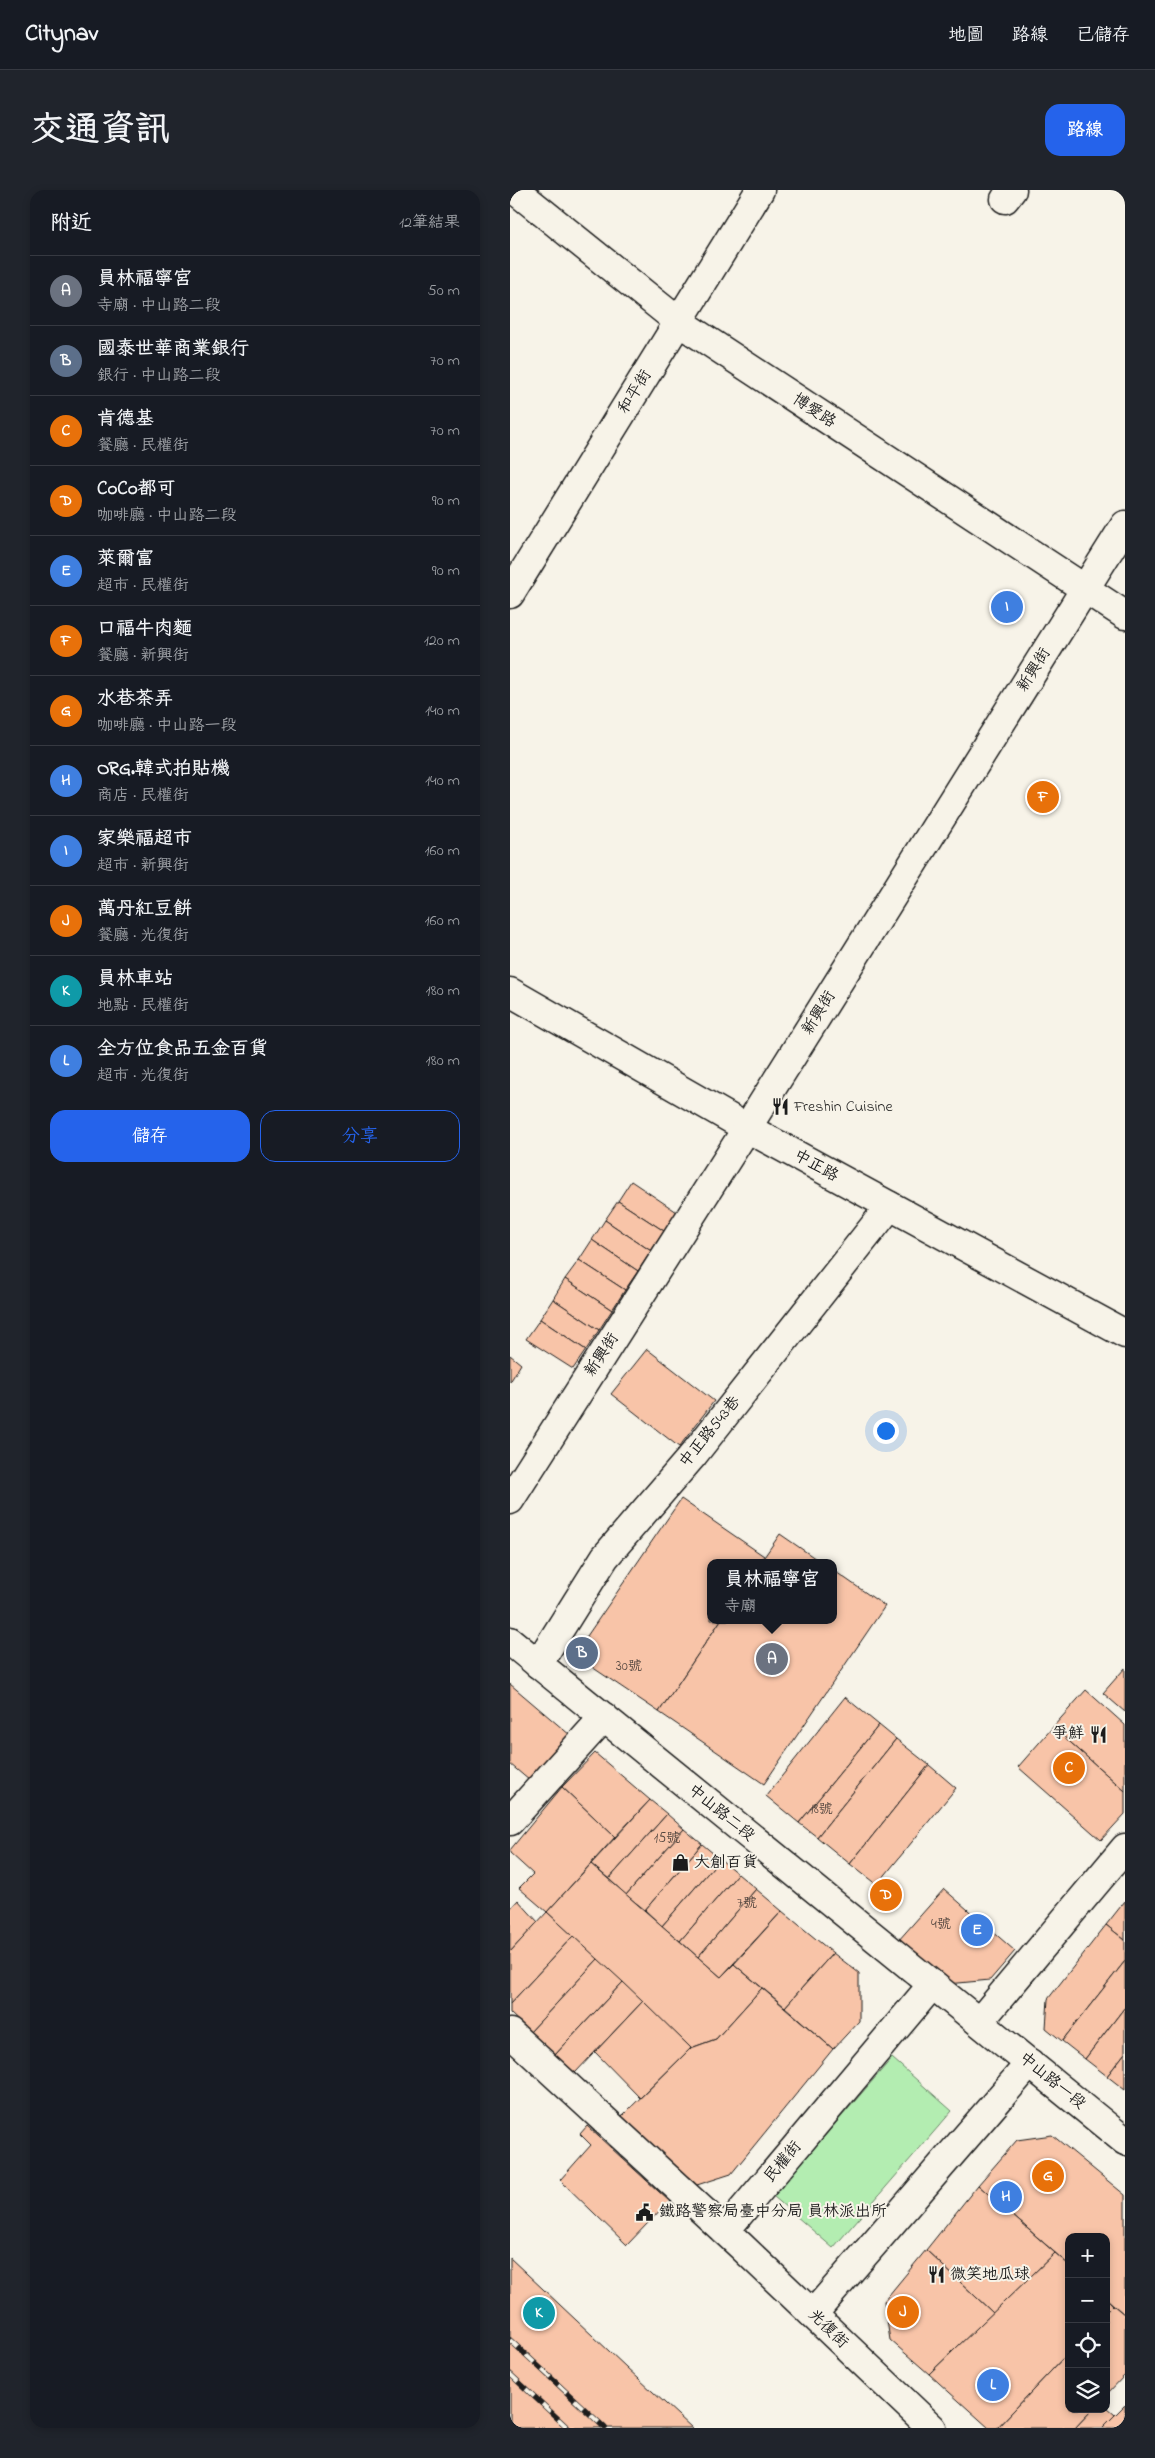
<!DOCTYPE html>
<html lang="zh-TW">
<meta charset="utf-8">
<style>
:root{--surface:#171b24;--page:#20242c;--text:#f1f3f6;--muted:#9ea1a6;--line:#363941;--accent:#2563eb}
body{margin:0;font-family:"Indie Flower","LXGW WenKai TC",sans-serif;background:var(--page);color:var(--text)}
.controls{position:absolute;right:15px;bottom:15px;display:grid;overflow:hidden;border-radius:10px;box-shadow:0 2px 8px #0003}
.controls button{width:45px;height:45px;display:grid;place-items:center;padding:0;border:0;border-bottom:1px solid var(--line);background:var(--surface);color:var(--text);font:25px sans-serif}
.you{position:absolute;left:375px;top:1240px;width:18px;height:18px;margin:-12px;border:4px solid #fff;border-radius:50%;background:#1a73e8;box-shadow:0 0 0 8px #1a73e833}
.badge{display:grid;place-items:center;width:32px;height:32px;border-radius:50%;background:var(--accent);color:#fff;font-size:16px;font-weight:700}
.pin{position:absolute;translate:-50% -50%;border:2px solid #fff;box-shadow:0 1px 5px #0006}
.popup{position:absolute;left:197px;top:1369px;width:130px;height:65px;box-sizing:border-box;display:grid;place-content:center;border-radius:10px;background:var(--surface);filter:drop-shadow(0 1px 4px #0005);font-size:16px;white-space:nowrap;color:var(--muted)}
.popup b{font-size:19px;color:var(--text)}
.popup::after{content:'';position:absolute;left:50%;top:100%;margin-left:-10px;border:10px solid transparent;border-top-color:var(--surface)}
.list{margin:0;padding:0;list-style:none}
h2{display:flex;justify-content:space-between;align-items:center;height:65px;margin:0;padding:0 20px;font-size:21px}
h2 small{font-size:16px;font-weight:400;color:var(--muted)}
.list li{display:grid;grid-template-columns:32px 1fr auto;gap:15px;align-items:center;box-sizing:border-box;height:70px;padding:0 20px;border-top:1px solid var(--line)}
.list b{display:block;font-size:19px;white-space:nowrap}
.list p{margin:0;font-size:16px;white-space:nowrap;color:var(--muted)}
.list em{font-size:16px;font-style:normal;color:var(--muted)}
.actions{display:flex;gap:10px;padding:15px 20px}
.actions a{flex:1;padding:11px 0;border:1px solid var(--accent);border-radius:15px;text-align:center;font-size:18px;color:var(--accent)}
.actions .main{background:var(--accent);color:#fff}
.icon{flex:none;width:28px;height:28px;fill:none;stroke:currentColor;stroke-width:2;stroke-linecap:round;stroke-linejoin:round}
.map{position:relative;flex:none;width:615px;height:2238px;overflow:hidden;border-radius:15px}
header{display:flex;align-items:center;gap:30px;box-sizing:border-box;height:70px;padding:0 25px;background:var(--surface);border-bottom:1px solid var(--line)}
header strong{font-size:24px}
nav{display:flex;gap:28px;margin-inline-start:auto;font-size:18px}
.intro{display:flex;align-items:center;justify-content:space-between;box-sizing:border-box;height:120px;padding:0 30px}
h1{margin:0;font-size:35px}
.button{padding:12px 22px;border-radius:15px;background:var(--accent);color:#fff;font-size:18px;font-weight:700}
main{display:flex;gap:30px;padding:0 30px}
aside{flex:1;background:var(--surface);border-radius:15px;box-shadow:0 2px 8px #0003}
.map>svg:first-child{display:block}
.green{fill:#b3edb1;stroke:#688466}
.building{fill:#f8c4a8;stroke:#1c1c1c}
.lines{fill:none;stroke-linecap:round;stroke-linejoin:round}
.minor-casing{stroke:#1c1c1c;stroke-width:31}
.minor{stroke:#f7f3e8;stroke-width:28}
.rail-casing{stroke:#1c1c1c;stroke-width:5.5}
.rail{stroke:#f7f3e8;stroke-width:4;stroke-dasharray:11;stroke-linecap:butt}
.labels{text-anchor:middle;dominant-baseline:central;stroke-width:4;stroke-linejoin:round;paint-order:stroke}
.number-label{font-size:14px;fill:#53463f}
.street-label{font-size:16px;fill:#1c1c1c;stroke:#f7f3e8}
.poi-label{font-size:16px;fill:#1c1c1c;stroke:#f7f3e8;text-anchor:start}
</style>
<header>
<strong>Citynav</strong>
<nav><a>地圖</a><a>路線</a><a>已儲存</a></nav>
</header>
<div class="intro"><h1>交通資訊</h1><a class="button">路線</a></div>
<main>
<aside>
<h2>附近<small>12筆結果</small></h2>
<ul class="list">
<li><span class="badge" style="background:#6b7280">A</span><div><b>員林福寧宮</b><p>寺廟 · 中山路二段</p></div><em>50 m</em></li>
<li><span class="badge" style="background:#5c6f8a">B</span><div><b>國泰世華商業銀行</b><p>銀行 · 中山路二段</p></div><em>70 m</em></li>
<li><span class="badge" style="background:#e8710a">C</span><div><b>肯德基</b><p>餐廳 · 民權街</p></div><em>70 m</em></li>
<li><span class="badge" style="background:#e8710a">D</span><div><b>CoCo都可</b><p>咖啡廳 · 中山路二段</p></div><em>90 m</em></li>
<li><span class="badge" style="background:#3f7fe0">E</span><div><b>萊爾富</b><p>超市 · 民權街</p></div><em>90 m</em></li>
<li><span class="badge" style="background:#e8710a">F</span><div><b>口福牛肉麵</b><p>餐廳 · 新興街</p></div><em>120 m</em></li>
<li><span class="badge" style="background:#e8710a">G</span><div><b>水巷茶弄</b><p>咖啡廳 · 中山路一段</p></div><em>140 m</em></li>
<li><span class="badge" style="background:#3f7fe0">H</span><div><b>ORG.韓式拍貼機</b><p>商店 · 民權街</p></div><em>140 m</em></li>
<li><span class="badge" style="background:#3f7fe0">I</span><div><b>家樂福超市</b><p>超市 · 新興街</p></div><em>160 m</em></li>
<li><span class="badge" style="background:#e8710a">J</span><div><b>萬丹紅豆餅</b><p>餐廳 · 光復街</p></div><em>160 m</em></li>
<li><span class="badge" style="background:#0f9aa8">K</span><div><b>員林車站</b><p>地點 · 民權街</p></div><em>180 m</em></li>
<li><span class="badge" style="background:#3f7fe0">L</span><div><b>全方位食品五金百貨</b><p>超市 · 光復街</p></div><em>180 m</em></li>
</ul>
<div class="actions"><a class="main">儲存</a><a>分享</a></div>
</aside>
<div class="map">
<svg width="615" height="2238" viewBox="0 0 615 2238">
<rect width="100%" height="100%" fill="#f7f3e8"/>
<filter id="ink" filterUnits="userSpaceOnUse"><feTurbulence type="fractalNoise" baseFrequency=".02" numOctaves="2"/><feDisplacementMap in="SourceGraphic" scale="10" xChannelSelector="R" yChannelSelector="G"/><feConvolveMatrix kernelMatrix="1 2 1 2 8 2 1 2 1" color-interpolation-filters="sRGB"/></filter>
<g filter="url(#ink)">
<polygon class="green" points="382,1868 442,1921 323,2058 263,2006"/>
<g class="building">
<polygon points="121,991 167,1022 154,1041 108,1011"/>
<polygon points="108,1011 154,1041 141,1061 95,1030"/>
<polygon points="95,1030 141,1061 128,1081 82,1050"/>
<polygon points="82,1050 128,1081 115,1100 69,1070"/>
<polygon points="69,1070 115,1100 102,1120 55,1089"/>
<polygon points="55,1089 102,1120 89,1140 43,1109"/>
<polygon points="43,1109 89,1140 76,1160 30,1129"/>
<polygon points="30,1129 76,1160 63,1179 16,1149"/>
<polygon points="137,1159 204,1211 169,1257 101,1204"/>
<polygon points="0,1165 11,1174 0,1192"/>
<polygon points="171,1309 254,1366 250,1373 201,1373 201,1430 211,1430 149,1522 64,1465"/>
<polygon points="270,1344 312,1373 250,1373"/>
<polygon points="323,1380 375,1416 254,1594 149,1522 211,1430 323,1430"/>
<polygon points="615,1478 615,1522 593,1503"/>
<polygon points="0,1494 67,1551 26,1596 0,1574"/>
<polygon points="576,1500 615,1535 615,1601 543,1537"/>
<polygon points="335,1507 369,1535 289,1633 256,1606"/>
<polygon points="369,1535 386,1549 307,1647 289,1633"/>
<polygon points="543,1537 615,1601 615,1624 591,1650 508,1577"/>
<polygon points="386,1549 419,1575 340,1674 307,1647"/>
<polygon points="85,1563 140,1610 105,1647 52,1597"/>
<polygon points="419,1575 446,1598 367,1695 340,1674"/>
<polygon points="52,1597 105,1647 37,1722 9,1698 23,1684 0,1663 0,1660"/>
<polygon points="140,1610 157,1624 99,1689 81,1674"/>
<polygon points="157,1624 174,1639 116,1705 99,1689"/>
<polygon points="174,1639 192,1654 135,1720 116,1705"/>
<polygon points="192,1654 210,1669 152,1736 135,1720"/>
<polygon points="210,1669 228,1684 170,1751 152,1736"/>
<polygon points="81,1674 211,1787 224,1774 252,1798 206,1849 181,1858 37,1722"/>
<polygon points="228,1684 246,1699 188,1767 170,1751"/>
<polygon points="246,1699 272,1721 211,1787 188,1767"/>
<polygon points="434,1699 505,1761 480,1790 438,1794 388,1751"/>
<polygon points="8,1710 28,1732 0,1762 0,1719"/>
<polygon points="615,1711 615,1750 596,1735"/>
<polygon points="272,1721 323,1763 275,1817 224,1774"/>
<polygon points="37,1722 63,1746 0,1814 0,1762"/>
<polygon points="596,1735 615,1750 615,1771 552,1851 536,1838 538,1809"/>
<polygon points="63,1746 88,1769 20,1842 0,1823 0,1814"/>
<polygon points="323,1763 349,1783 349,1831 323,1859 275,1817"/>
<polygon points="88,1769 113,1792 45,1865 20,1842"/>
<polygon points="615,1771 615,1817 575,1869 552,1851"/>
<polygon points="113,1792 133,1811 65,1883 45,1865"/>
<polygon points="252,1798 323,1859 221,1984 187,1995 111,1927 181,1858 206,1849"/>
<polygon points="133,1811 181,1858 130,1908 85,1862"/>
<polygon points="615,1817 615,1863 597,1886 575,1869"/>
<polygon points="615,1863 615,1900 597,1886"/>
<polygon points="77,1936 159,2011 117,2055 50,1990 81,1955 70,1944"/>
<polygon points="542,1945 615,2005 615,2125 596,2108 596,2047 559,2047 559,2075 468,1995 507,1950"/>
<polygon points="468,1995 545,2063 483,2123 416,2060"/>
<polygon points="416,2060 483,2123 419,2184 380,2150 374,2111"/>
<polygon points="545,2063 559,2075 559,2162 487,2238 479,2238 419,2184"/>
<polygon points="0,2068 116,2177 182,2238 0,2238"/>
<polygon points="596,2108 603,2115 596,2122"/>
<polygon points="603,2115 615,2125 615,2185 596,2205 596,2122"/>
<polygon points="559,2162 559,2219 583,2219 565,2238 487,2238"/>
<polygon points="615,2215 615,2238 592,2238"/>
<polygon points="596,2217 605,2225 592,2238 565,2238 583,2219 596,2219"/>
</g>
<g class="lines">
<defs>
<g id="minor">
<polyline points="5,0 169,132 615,425"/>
<polyline points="495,9 502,0"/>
<polyline points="0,404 250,0"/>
<polyline points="0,802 237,938 615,1144"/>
<polyline points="0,1310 237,938 615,335"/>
<polyline points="0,1451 615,1951"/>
<polyline points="28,1474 95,1367 184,1264 380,1016"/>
<polyline points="0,1631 94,1527"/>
<polyline points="469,1832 615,1658"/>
<polyline points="0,1843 230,2055 422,2238"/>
<polyline points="215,2041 422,1795"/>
<polyline points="303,2124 520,1873"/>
</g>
</defs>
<use href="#minor" class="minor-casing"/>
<use href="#minor" class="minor"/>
<defs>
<g id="rail">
<polyline points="0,2150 95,2238"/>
<polyline points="0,2184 58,2238"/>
</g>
</defs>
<use href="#rail" class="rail-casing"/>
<use href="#rail" class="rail"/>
</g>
</g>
<defs>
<symbol id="restaurant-bare" viewBox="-9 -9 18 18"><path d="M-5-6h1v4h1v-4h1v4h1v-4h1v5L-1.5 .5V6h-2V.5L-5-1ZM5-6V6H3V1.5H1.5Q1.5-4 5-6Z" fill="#1c1c1c" stroke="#f7f3e8" stroke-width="2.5" paint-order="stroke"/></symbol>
<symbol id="shop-bare" viewBox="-9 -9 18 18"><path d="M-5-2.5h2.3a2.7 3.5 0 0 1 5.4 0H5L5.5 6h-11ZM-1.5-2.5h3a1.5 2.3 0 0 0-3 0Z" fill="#1c1c1c" stroke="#f7f3e8" stroke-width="2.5" paint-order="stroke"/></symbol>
<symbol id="civic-bare" viewBox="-9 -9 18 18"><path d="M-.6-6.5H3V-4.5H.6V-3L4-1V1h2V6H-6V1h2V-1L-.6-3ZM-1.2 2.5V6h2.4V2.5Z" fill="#1c1c1c" stroke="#f7f3e8" stroke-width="2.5" paint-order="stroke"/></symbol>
</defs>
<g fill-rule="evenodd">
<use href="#restaurant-bare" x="258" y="904" width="25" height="25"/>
<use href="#restaurant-bare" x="576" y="1532" width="25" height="25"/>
<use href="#shop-bare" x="158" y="1660" width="25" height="25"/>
<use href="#civic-bare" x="122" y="2010" width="25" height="25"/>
<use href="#restaurant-bare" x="414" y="2072" width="25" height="25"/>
</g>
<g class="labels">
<g class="number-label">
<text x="119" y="1476">30號</text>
<text x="311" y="1619">18號</text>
<text x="157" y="1648">15號</text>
<text x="237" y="1713">7號</text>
<text x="431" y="1734">4號</text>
</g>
<g class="street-label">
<text transform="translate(125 202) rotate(-58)">和平街</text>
<text transform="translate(304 221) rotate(33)">博愛路</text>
<text transform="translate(524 480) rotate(-58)">新興街</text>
<text transform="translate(309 823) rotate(-58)">新興街</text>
<text transform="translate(306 976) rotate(29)">中正路</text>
<text transform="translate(92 1165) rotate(-57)">新興街</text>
<text transform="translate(200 1242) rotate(-51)">中正路543巷</text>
<text transform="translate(211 1623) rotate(39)">中山路二段</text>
<text transform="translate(542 1891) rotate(39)">中山路一段</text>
<text transform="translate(273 1972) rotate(-50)">民權街</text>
<text transform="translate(318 2139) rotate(44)">光復街</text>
</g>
<g class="poi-label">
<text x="284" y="917">Freshin Cuisine</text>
<text x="574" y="1544" text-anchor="end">爭鮮</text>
<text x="184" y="1673">大創百貨</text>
<text x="149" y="2022">鐵路警察局臺中分局 員林派出所</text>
<text x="440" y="2085">微笑地瓜球</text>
</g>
</g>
</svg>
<div class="controls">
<button>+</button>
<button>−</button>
<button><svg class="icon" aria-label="locate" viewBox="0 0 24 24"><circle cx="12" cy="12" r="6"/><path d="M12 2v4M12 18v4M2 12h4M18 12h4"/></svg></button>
<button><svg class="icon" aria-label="layers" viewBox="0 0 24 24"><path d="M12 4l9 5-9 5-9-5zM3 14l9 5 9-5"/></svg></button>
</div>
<div class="you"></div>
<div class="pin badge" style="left:262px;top:1469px;background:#6b7280">A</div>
<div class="popup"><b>員林福寧宮</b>寺廟</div>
<div class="pin badge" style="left:72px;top:1463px;background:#5c6f8a">B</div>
<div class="pin badge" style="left:559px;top:1578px;background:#e8710a">C</div>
<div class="pin badge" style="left:376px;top:1705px;background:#e8710a">D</div>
<div class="pin badge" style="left:467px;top:1740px;background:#3f7fe0">E</div>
<div class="pin badge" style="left:533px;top:607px;background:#e8710a">F</div>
<div class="pin badge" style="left:538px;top:1986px;background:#e8710a">G</div>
<div class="pin badge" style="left:496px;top:2007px;background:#3f7fe0">H</div>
<div class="pin badge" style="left:497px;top:417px;background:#3f7fe0">I</div>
<div class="pin badge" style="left:393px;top:2122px;background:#e8710a">J</div>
<div class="pin badge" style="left:29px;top:2123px;background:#0f9aa8">K</div>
<div class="pin badge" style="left:483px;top:2195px;background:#3f7fe0">L</div>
</div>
</main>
